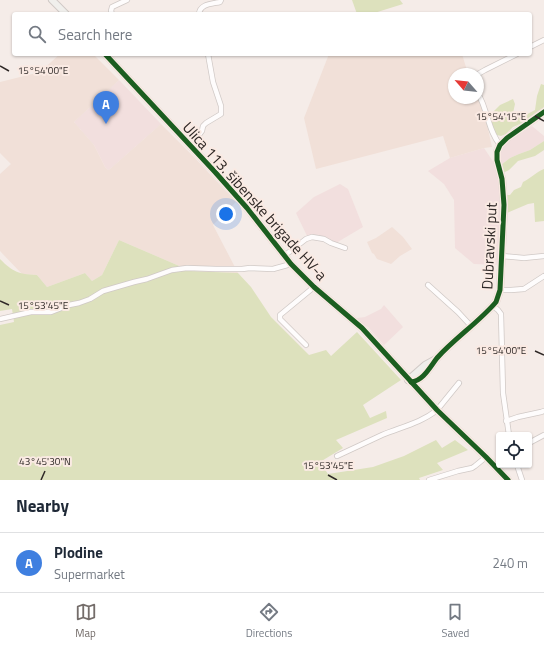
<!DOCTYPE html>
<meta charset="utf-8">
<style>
:root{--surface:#fff;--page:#f2f2f3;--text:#1f2937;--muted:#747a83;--line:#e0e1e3;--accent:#746d6a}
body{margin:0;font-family:"Titillium Web",sans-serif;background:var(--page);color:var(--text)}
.controls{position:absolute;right:12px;bottom:12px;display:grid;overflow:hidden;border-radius:4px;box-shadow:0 1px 3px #0004}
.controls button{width:36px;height:36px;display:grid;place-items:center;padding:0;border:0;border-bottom:1px solid var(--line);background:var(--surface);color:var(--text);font:20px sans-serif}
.compass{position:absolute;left:448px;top:68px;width:36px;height:36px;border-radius:50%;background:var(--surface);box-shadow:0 1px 3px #0004;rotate:298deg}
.you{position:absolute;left:226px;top:214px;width:14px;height:14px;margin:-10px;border:3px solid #fff;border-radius:50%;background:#1a73e8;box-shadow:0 0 0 6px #1a73e833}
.badge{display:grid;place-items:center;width:26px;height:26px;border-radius:50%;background:var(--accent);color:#fff;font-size:13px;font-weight:700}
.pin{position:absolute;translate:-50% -33px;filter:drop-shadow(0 1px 2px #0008)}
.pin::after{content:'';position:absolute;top:21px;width:14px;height:12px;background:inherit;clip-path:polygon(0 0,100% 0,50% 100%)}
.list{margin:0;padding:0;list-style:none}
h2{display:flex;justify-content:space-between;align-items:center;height:52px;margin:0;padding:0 16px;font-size:17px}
h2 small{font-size:13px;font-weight:400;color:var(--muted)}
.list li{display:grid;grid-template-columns:26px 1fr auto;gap:12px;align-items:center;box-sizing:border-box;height:60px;padding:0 16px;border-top:1px solid var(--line)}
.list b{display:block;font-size:15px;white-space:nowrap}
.list p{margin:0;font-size:13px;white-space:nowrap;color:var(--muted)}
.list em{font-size:13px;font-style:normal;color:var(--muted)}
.icon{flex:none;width:22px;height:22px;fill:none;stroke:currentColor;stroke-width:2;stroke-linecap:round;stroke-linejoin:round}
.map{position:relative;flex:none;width:544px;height:480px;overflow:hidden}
.search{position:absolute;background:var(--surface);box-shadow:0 1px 3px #0004;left:12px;right:12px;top:12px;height:44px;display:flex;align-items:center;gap:10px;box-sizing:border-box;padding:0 14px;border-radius:4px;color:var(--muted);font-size:15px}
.sheet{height:112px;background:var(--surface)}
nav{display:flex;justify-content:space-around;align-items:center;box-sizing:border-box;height:56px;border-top:1px solid var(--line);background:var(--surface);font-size:11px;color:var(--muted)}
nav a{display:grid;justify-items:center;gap:2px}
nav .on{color:var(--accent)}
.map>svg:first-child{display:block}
.commercial{fill:#f2dfde}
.built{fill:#f1e0d8}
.green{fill:#dde1bd}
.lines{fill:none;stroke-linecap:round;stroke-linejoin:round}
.minor-casing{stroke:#d0c9c6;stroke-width:6}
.secondary-casing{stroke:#d0c9c6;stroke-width:8}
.minor{stroke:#fefcfc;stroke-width:4.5}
.secondary{stroke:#f0efec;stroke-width:6}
.cycleway-casing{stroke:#faeae3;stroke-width:8}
.cycleway{stroke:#1b5e20;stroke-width:5}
.ticks{fill:none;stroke:#2e2826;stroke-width:1.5}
.labels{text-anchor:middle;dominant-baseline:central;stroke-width:4;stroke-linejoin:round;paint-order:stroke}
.street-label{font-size:15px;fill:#2e2826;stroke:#faeae3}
.ticks-label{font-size:10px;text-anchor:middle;fill:#2e2826;stroke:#faeae3;stroke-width:4;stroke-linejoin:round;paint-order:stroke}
</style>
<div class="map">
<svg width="544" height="480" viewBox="0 0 544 480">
<rect width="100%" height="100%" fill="#f5ece8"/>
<g class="commercial">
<polygon points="119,80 161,124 110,169 108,170 105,167 94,145 74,122"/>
<polygon points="532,126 544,136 544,141 530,150 519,154 510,158 501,165 500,157 501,152 503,147 509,141"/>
<polygon points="484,148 494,163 499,176 502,202 499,265 474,264 455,248 454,200 444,184 428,171 450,158"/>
<polygon points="340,184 348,189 363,227 336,243 327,238 321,236 308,238 296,213 314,197"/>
<polygon points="384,305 403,327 384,345 368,327 359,322 357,318 365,317 381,309"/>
</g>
<g class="built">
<polygon points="60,54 93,54 119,80 74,122 94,145 105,167 108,170 110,169 161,124 194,157 236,202 213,225 238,273 191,271 119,240 102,275 92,281 85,273 47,287 37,275 22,274 0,251 0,174 11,164 0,153 0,82 40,72"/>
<polygon points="329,54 462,54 468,74 454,74 454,98 478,98 484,111 492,147 484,148 450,158 443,136 316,169 304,118"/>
<polygon points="392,227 403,237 412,249 400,256 391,264 377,259 374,254 372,253 367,242 376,238"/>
</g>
<g class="green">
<polygon points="352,0 400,0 403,4 371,14 357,14"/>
<polygon points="541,84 544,85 544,107 520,124 513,127 506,134 501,136 497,135 495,134 492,126 491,118 489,112 492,113 500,105 513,99 515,104 513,113 520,118 535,110 537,96"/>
<polygon points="544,141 544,150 535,156 518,161 509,170 503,173 501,165 510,158 519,154 530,150"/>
<path d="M544 169V221L535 222 534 203 528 204 507 213 506 195H510L514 190 521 187 523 182C531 178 536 172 544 169Z"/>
<path d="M119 240 191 271 238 273 251 287 271 317 309 355 326 350 331 356 357 332 401 380 363 405 370 418 386 411 387 418 336 440 343 448 320 462 328 474 373 467 404 456 436 440 442 448 455 440 468 450 437 463 443 470 419 478 420 480H0V325L14 322 12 309 0 311V259C13 272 18 274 37 275L47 287 85 273 92 281 102 275Z"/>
</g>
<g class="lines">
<defs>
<g id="minor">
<polyline points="112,14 111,11 112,7 127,0"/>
<path d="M199 14C200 4 211 4 220 2L221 0"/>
<polyline points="530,47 544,40"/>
<polyline points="478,74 485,70 517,54"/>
<path d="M478 93C481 99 484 106 486 113 490 125 492 135 500 145"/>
<polyline points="188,142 199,135 202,131 203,126 206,123 221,114 221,106 213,82 208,54"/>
<polyline points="284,256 306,239 312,237 324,239 331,243 345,248"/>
<polyline points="502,256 524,258 544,256"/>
<polyline points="428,285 458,312 471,326"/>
<polyline points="500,290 511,290 524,289 544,276"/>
<polyline points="493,306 498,310 501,314 503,393 509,435"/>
<polyline points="0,319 31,312 51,312 69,305 79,303 90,299 103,291 134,282 147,279 172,270 187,268 216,269 242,269 250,268 273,269 291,264"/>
<polyline points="306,345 280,319 280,315 314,287"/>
<polyline points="506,421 518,417 541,412 544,411"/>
<polyline points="529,443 544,435"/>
<path d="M337 456C352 449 367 442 382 435 401 427 421 423 437 410L459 383"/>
<polyline points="517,465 522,480"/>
<polyline points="429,480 458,471 472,468 475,466 486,457"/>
</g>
<g id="secondary">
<polyline points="52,0 66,14"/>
<polyline points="105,54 215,172 247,208 291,264 314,287 362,328 437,410 486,457 508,480"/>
<polyline points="408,380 425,365 436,359"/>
<path d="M411 382C423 381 430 367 437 358 455 338 479 322 496 302L500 290 504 205 502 179 497 160V152L500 145 507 138 544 112"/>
</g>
</defs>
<use href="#minor" class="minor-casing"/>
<use href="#secondary" class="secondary-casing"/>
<use href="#minor" class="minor"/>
<use href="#secondary" class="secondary"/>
<defs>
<g id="cycleway">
<polyline points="105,54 215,172 247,208 291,264 314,287 362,328 437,410 486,457 508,480"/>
<path d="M411 382C423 381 430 367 437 358 455 338 479 322 496 302L500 290 504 205 502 179 497 160V152L500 145 507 138 544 112"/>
</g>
</defs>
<use href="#cycleway" class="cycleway-casing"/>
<use href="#cycleway" class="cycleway"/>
</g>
<path class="ticks" d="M0 66 9 71M535 116 544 121M0 301 9 305M535 351 544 355M328 475 337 480M41 480 45 471"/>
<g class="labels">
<g class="street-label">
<text transform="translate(255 201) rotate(48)">Ulica 113. šibenske brigade HV-a</text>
<text transform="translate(489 246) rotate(-87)">Dubravski put</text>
</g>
</g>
<g class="ticks-label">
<text x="43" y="74">15°54'00"E</text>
<text x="501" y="120">15°54'15"E</text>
<text x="43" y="309">15°53'45"E</text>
<text x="501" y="354">15°54'00"E</text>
<text x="45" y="465">43°45'30"N</text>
<text x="328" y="469">15°53'45"E</text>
</g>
</svg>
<div class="controls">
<button><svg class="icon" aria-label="locate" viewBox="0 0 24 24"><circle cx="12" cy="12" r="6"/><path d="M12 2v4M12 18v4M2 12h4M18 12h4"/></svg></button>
</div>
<svg class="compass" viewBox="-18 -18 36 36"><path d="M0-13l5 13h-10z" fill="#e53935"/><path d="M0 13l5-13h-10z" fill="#747a83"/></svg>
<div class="you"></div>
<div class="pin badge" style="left:106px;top:124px;background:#3f7fe0">A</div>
<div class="search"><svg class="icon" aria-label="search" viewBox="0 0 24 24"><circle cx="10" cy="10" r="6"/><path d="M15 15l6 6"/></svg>Search here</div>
</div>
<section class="sheet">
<h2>Nearby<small></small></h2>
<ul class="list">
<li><span class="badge" style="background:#3f7fe0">A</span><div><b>Plodine</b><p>Supermarket</p></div><em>240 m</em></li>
</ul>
</section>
<nav>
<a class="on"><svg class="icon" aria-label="map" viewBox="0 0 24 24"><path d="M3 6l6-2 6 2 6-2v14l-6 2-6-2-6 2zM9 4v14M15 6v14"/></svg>Map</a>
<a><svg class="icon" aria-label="directions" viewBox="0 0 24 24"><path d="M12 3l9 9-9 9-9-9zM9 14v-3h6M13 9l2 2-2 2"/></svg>Directions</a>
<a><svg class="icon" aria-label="saved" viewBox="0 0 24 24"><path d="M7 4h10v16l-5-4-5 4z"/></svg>Saved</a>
</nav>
